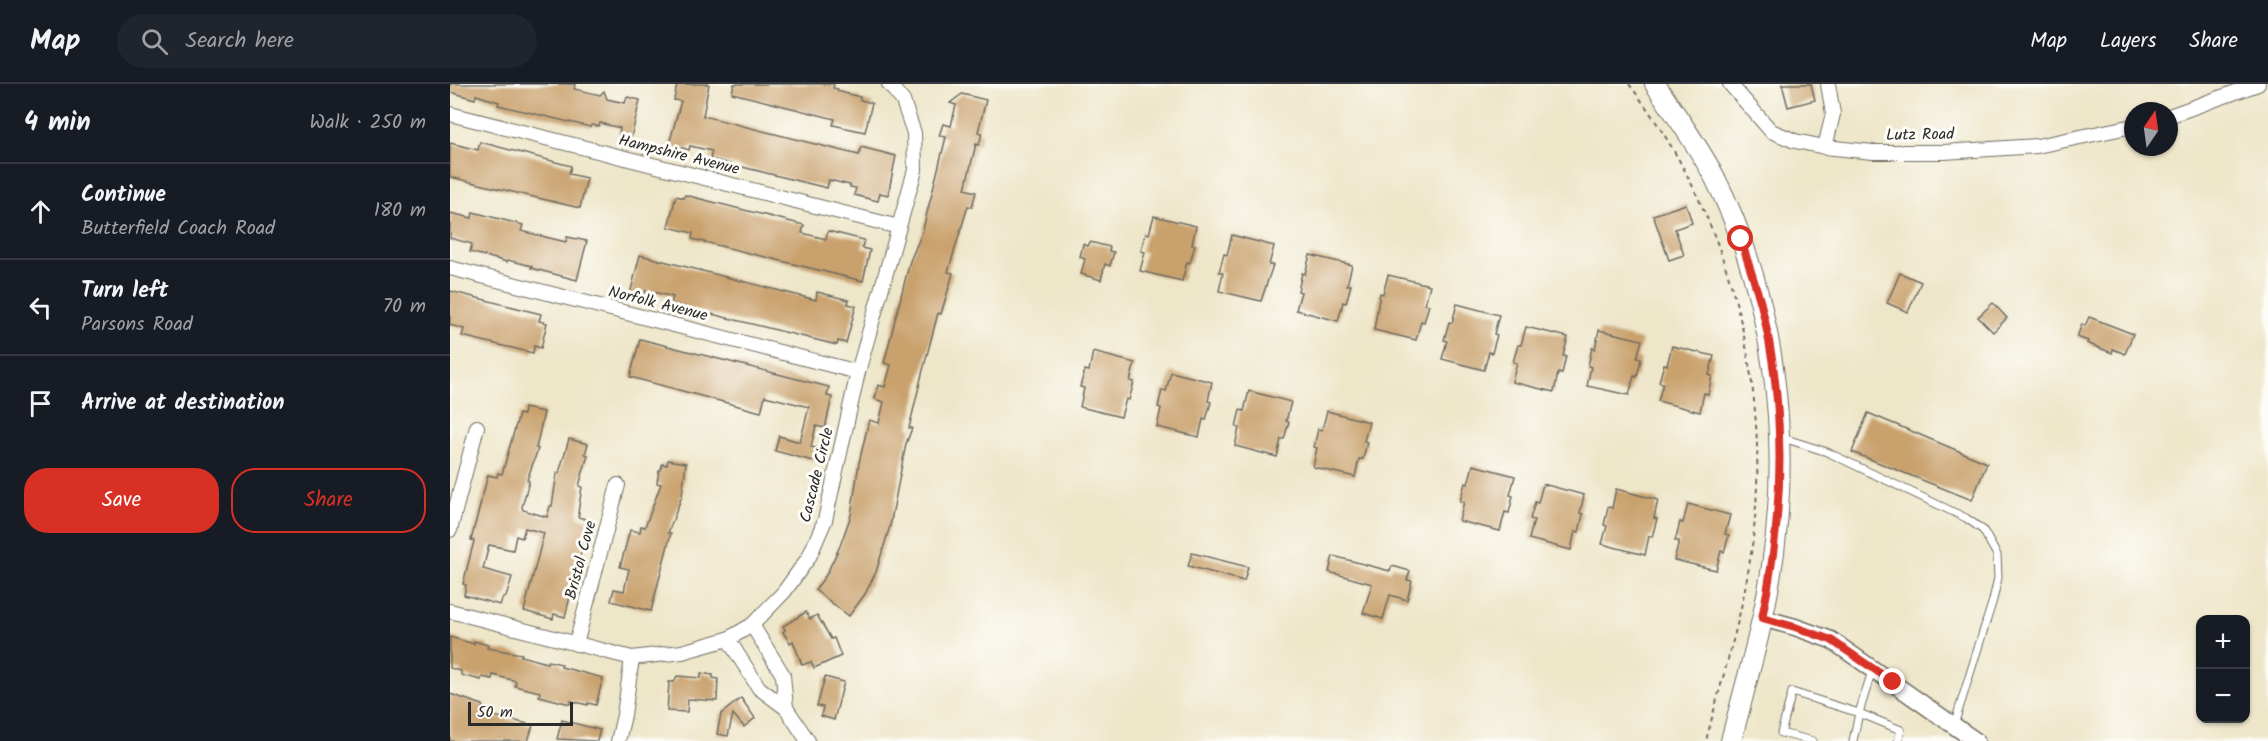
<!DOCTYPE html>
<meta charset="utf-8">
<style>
:root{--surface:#171b24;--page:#20242c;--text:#f1f3f6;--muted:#9ea1a6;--line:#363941;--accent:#d93025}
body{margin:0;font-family:Kalam,sans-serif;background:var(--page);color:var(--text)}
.controls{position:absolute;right:18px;bottom:18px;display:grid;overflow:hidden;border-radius:12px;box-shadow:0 2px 4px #0004}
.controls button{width:54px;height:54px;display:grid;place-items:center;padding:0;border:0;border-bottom:2px solid var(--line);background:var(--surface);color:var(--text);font:30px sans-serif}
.compass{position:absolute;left:1674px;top:18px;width:54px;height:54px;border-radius:50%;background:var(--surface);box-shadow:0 2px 4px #0004;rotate:13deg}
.scale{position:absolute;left:18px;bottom:15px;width:105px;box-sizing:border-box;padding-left:6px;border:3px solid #2b2b2b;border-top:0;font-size:16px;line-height:21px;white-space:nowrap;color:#2b2b2b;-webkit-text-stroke:4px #fdfcf7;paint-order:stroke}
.stop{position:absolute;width:18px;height:18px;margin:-14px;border:4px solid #d93025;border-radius:50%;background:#fff}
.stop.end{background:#d93025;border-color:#fff;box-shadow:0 2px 6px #0008}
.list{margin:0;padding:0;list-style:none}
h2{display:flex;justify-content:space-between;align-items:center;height:78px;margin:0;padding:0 24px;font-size:26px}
h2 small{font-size:20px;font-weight:400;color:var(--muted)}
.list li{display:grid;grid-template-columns:39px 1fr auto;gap:18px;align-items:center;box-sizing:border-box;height:96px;padding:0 24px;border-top:2px solid var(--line)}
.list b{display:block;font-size:22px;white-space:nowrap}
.list p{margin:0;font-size:20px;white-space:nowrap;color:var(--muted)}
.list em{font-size:20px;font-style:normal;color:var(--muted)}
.actions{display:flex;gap:12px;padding:18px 24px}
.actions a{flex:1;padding:14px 0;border:2px solid var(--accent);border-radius:24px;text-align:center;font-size:21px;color:var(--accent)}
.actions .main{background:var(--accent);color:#fff}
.icon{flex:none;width:33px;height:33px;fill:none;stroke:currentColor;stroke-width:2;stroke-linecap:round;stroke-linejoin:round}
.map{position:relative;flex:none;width:1818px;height:657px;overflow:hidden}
header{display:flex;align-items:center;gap:36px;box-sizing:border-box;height:84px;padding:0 30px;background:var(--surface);border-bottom:2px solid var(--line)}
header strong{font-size:28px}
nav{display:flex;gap:33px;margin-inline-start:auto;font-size:21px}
.search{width:420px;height:54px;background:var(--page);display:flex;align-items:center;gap:15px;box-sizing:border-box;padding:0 21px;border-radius:33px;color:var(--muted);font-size:22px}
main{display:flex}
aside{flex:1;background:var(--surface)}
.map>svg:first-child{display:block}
.building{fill:#c9a16d}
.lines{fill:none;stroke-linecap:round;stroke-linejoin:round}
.service-casing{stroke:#6f6c62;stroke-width:9}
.minor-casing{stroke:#6f6c62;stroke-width:16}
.tertiary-casing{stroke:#6f6c62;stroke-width:19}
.secondary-casing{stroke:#6f6c62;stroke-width:22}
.path{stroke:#6f6c62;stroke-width:2;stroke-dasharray:4.5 4.5;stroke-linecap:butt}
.service{stroke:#fff;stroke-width:7}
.minor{stroke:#fff;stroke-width:14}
.tertiary{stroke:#fff;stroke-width:16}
.secondary{stroke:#fff;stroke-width:20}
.route{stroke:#d93025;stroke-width:8}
.labels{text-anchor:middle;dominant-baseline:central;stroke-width:6;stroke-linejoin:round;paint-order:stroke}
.street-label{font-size:16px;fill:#2b2b2b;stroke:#fdfcf7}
</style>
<header>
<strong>Map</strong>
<div class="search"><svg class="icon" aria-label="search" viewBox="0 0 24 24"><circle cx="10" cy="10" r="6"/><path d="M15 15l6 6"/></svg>Search here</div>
<nav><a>Map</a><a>Layers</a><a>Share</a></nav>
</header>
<main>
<aside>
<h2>4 min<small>Walk · 250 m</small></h2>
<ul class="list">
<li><svg class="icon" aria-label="ahead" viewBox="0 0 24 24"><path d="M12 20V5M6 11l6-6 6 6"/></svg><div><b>Continue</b><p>Butterfield Coach Road</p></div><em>180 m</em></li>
<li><svg class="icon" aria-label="left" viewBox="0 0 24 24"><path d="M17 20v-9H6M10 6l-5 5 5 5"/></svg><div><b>Turn left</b><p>Parsons Road</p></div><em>70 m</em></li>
<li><svg class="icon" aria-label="arrive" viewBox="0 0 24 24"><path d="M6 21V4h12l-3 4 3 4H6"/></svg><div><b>Arrive at destination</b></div></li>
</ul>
<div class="actions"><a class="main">Save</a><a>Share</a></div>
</aside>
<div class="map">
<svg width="1818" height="657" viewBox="0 0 1818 657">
<rect width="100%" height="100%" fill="#fdfcf7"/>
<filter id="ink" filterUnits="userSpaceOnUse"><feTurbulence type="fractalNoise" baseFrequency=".0167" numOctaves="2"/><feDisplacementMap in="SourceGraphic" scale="12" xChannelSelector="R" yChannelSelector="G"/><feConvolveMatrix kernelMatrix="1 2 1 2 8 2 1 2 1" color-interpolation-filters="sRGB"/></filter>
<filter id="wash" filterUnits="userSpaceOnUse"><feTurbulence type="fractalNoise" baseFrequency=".008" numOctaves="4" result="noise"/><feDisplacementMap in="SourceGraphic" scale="24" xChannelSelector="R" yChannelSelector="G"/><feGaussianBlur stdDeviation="1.35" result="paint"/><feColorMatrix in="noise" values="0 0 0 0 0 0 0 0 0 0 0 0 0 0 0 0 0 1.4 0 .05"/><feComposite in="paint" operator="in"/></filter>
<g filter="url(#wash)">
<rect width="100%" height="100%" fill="#eee6c9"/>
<g id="blocks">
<g class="building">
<polygon points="0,0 125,0 124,5 150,11 154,7 157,15 175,19 177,13 190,16 181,54 169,51 170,44 150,39 149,42 141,41 140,43 48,21 49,18 26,11 25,15 0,8"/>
<polygon points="227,0 259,0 253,32 409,71 411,63 446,72 438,111 430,109 428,117 404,111 406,104 400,103 400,101 379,96 377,104 260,75 262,67 240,62 239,66 232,64 231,67 218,64 231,17 224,16"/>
<polygon points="284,0 384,0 383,4 388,5 387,7 410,13 410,16 422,19 415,48 383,41 385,35 282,9"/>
<polygon points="1332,0 1361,0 1365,16 1338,23"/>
<polygon points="512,10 536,16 528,48 532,49 529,61 526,60 515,105 526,108 522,123 518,122 498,188 503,189 499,203 491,230 488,229 472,290 459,344 462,344 456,360 440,442 426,488 415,510 399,532 365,506 376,491 390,462 401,431 409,379 419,336 429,339 434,318 425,315 428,301 435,303 441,281 434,279 460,177 472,149 496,53 489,52 493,40 501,42 506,21 500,19"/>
<polygon points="30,58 121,82 119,90 137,94 130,124 0,93 0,59 28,66"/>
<polygon points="235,111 354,141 352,149 376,155 378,147 414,156 412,164 420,166 413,197 242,155 243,149 218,143 226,112 234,114"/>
<polygon points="1236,120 1242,139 1225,145 1234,171 1219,176 1203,131"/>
<polygon points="23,128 73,141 71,147 116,158 117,153 137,157 127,196 81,184 82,182 58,176 57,178 20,168 22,160 0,154 0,129 22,134"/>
<polygon points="704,132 746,142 742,161 745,161 740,179 737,178 732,197 690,187 695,168 691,167 696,149 699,150"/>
<polygon points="782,151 824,162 819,181 823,181 811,217 769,207 773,189 769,188 774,170 777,171"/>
<polygon points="640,158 660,163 659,167 664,168 660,182 655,180 651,196 631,190 635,175 630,173 633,160 638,162"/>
<polygon points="190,171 366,216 367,208 399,216 398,220 406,222 396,259 388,257 387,261 221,220 223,213 196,206 194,214 180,210"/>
<polygon points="860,171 902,181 897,201 901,201 896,219 893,218 888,237 846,226 851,208 848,207 852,189 855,190"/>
<polygon points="1450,189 1471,198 1458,228 1437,219"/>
<polygon points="938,191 980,201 975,220 979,221 974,238 971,237 966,256 924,246 930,209 933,210"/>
<polygon points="0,207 91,230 89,237 97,239 91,264 84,262 83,269 12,252 14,245 0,241"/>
<polygon points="1543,219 1557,234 1543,248 1528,233"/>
<polygon points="1007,220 1049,231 1044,250 1047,251 1042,269 1039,268 1034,286 992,275 997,257 994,256 999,238 1002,239"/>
<polygon points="1639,233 1683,250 1675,270 1663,265 1662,269 1637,259 1638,257 1627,253 1632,240 1635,242"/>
<polygon points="1076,243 1118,253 1113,272 1116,272 1112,290 1108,289 1104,308 1062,298 1067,279 1063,278 1068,261 1071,261"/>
<polygon points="1149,246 1192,256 1187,274 1191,275 1187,293 1184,292 1179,311 1137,302 1141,283 1138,282 1142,264 1145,265"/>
<polygon points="190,255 379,303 377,312 382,313 375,344 366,342 361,363 370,365 367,378 325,367 329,352 350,358 359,323 315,312 311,328 180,293"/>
<polygon points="1222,262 1264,272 1259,291 1262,292 1258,310 1254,309 1250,328 1208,317 1213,299 1209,298 1214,280 1217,281"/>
<polygon points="643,268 685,279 680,297 684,298 679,316 676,315 671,333 630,323 634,304 630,303 635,286 639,287"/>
<polygon points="721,288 762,298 758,317 761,318 756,336 753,335 749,353 707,343 711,324 708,323 712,306 716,307"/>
<polygon points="799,307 841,318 836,337 839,338 834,355 831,355 827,373 785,362 789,344 786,343 790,326 794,327"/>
<polygon points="74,324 94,328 86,364 88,365 77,396 79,397 72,423 73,426 97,433 100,422 102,422 107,389 109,389 119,355 138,360 135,370 138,371 129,402 132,403 128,429 129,429 128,433 139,436 115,533 104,530 103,535 74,527 94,449 75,444 72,454 66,452 63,466 39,461 33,485 62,493 56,513 53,513 50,521 14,511 16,501 13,500 24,457 21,456 38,391 47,393 48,389 52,390 69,330 73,331"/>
<polygon points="877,327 919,338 914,357 917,358 913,375 909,375 905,393 863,383 867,364 864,363 868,345 872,346"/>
<polygon points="1418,329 1537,379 1522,416 1402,368"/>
<polygon points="218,376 236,379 232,412 218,449 221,449 201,527 161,517 164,505 174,507 179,485 170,483 180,446 190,448 191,442 195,443 211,400 207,399 209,386 211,386 212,380 217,381"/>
<polygon points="1023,381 1065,392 1060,411 1063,412 1059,429 1055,428 1050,447 1009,437 1014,418 1010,417 1015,399 1018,400"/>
<polygon points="1093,400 1134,411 1130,429 1133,430 1129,448 1125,447 1121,466 1079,455 1084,436 1080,435 1085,418 1088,419"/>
<polygon points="1166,405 1208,416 1204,434 1207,435 1202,453 1199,452 1195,471 1152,460 1157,442 1154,441 1158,423 1162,424"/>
<polygon points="1238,420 1280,431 1275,450 1279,451 1274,468 1271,467 1266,486 1224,476 1229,457 1225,457 1230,438 1233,439"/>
<polygon points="742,469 798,483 794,497 738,482"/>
<polygon points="883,472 940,487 942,482 960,487 957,496 962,497 957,516 940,511 933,535 913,529 922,500 879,488"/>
<polygon points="356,528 360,535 367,531 381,555 384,554 391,572 364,584 361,578 352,581 343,557 340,559 333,548 335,546 333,542"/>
<polygon points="0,553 24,560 24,557 38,561 37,564 72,570 71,572 97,579 98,577 112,580 111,583 153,594 146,621 138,619 138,621 121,617 120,620 89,612 90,608 65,602 66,597 43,591 42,595 32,593 31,596 11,591 11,587 0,584"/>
<polygon points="251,589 263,591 263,594 268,595 267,617 238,615 237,628 217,627 219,598 224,598 227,592 251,594"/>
<polygon points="375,593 394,598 384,636 371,632 373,623 367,622"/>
<polygon points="0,610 33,621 31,629 83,641 78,657 0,657"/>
<polygon points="291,614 305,634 294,643 283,630 278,652 267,650 271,630"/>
<polygon points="112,636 150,646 147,657 107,655"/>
</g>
</g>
</g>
<g filter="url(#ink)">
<use href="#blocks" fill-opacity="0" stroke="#6f6c62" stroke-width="1.5"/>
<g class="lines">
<defs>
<g id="service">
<polyline points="1330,353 1377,368 1516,434 1533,446 1547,471 1548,494 1543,516 1504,641"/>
<polyline points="1422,587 1409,629 1451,646 1448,657"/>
<polyline points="1363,657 1331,649 1342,608 1409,629 1403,657"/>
</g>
<g id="minor">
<polyline points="1280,0 1321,47 1345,57 1375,63 1423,68 1494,68 1587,62 1683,42"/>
<polyline points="0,30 449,143"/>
<polyline points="1719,32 1808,0"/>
<polyline points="1375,63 1383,30 1378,0"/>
<polyline points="0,184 408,288"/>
<polyline points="0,446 27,343"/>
<polyline points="0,527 182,574 232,568 278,555 302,541 334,508 359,473 375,436 408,288 465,86 464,49 453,17 439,0"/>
<polyline points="302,541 333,591 336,624"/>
<polyline points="278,555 309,604 336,624 358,657"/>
<polyline points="126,560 168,401"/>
<polyline points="168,657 174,631 182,574"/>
</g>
<polyline id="tertiary" points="1312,534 1345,543 1381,556 1526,657"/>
<path id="secondary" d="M1205 0C1225 30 1247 60 1264 92 1325 213 1342 356 1321 489 1312 546 1295 602 1281 657"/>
</defs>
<use href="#service" class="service-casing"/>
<use href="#minor" class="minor-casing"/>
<use href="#tertiary" class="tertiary-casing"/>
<use href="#secondary" class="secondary-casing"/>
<path class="path" d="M1179 0C1282 133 1326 310 1300 476 1291 537 1271 597 1256 657"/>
<use href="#service" class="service"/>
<use href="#minor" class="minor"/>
<use href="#tertiary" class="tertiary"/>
<use href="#secondary" class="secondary"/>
</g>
</g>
<g class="lines" filter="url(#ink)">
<path class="route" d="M1291 155C1297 177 1305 198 1311 220 1337 324 1334 430 1312 534L1345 543 1381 556 1443 598"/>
</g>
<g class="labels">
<g class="street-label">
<text transform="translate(1470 51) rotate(-1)">Lutz Road</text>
<text transform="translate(229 71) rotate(14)">Hampshire Avenue</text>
<text transform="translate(208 220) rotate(14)">Norfolk Avenue</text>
<text transform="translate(367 391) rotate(-76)">Cascade Circle</text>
<text transform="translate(131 476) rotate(-75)">Bristol Cove</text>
</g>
</g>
</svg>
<div class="controls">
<button>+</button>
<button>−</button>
</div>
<svg class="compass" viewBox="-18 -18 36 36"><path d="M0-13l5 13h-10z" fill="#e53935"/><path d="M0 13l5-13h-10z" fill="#9ea1a6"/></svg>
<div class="scale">50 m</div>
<div class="stop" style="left:1291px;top:155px"></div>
<div class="stop end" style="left:1443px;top:598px"></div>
</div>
</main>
